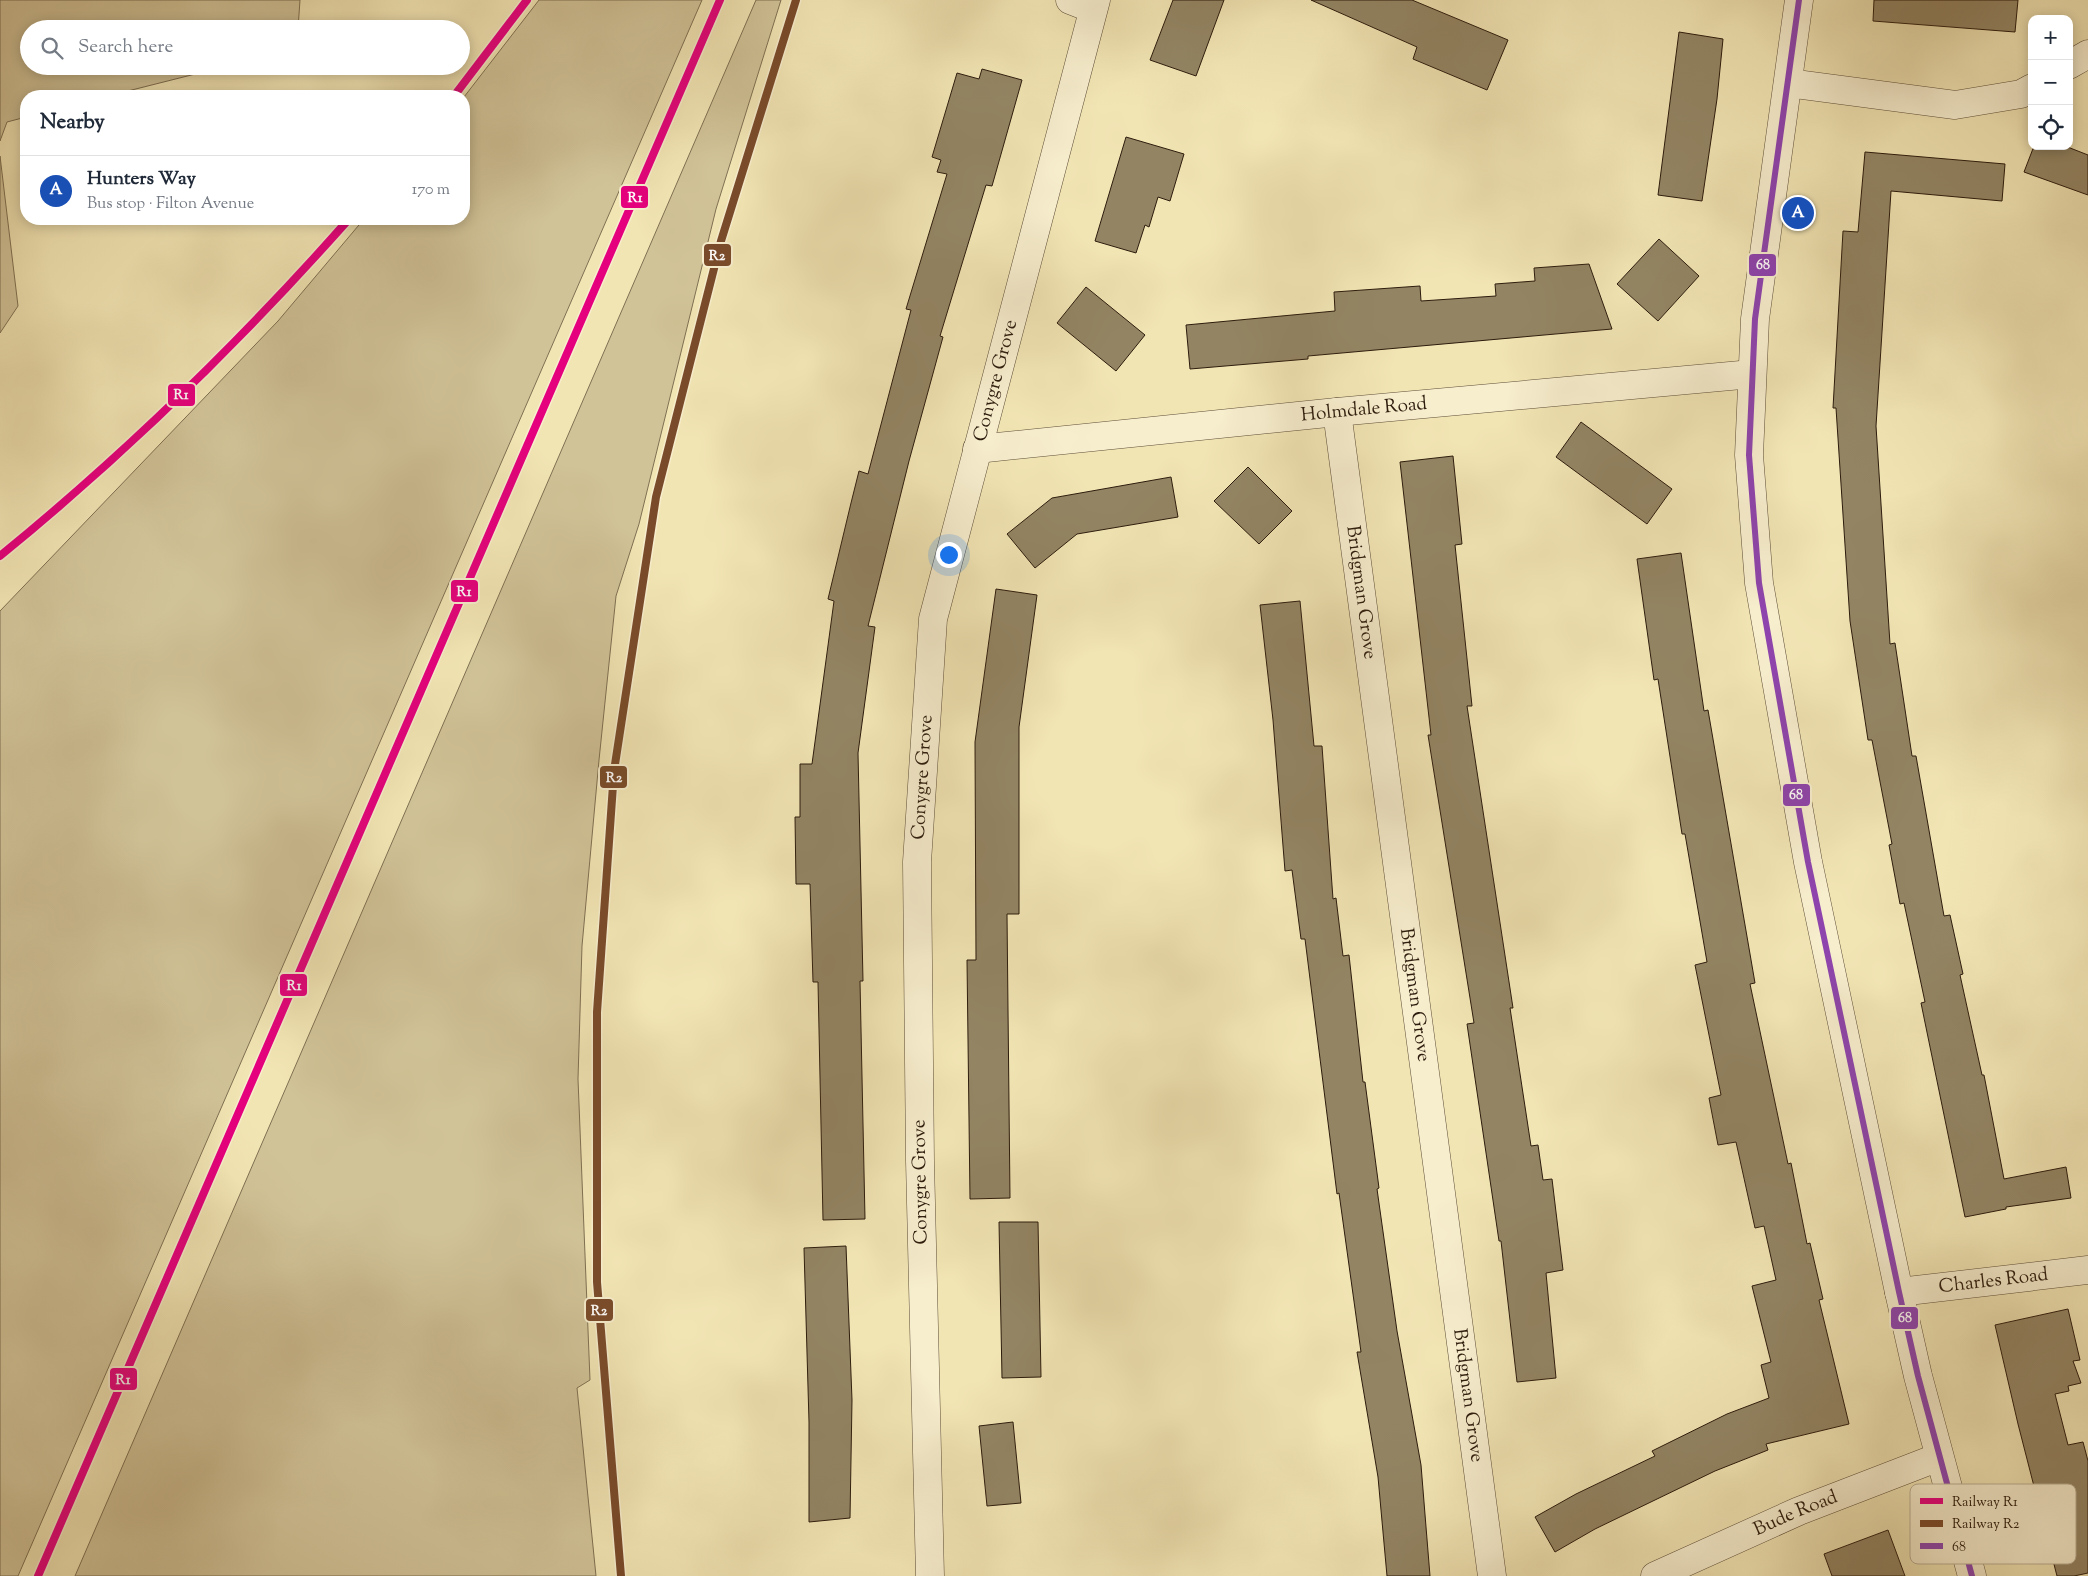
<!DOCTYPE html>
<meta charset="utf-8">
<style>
:root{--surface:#fff;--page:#f6f6f7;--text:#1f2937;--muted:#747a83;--line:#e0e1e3;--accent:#db2777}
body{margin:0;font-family:"Sorts Mill Goudy",serif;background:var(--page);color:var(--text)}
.controls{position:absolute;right:15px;top:15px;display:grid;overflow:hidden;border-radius:10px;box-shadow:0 2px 12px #0003}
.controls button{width:45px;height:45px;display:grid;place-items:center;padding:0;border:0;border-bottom:1px solid var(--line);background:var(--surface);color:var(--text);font:25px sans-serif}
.you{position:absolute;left:948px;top:554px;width:18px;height:18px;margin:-12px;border:4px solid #fff;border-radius:50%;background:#1a73e8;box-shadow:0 0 0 8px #1a73e833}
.badge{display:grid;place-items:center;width:32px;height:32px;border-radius:50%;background:var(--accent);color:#fff;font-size:16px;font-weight:700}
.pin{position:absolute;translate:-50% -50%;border:2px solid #fff;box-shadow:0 1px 5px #0006}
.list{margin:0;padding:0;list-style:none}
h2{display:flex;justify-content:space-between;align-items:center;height:65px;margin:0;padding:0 20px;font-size:21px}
h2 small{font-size:16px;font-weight:400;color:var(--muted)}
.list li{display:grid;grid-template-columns:32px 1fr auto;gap:15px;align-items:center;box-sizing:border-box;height:70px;padding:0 20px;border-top:1px solid var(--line)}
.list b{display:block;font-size:19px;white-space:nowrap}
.list p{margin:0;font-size:16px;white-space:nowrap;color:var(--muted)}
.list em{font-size:16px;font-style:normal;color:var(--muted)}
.icon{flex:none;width:28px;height:28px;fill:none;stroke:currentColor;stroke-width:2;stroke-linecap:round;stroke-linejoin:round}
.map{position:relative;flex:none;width:2088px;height:1576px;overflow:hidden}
.search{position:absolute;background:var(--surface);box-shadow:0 2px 12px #0003;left:20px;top:20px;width:450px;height:55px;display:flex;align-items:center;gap:12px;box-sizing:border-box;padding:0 18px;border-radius:28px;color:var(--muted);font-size:19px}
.panel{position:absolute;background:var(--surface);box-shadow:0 2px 12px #0003;left:20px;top:90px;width:450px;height:135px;border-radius:20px}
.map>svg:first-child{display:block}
.green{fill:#d1c398;stroke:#7f7052}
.building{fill:#938564;stroke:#2d1c0d}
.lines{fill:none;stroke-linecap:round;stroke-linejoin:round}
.minor-casing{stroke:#5e4e37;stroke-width:29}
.minor{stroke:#f7eece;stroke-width:28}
.rail{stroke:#2d1c0d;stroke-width:4;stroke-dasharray:9 9;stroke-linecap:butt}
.bus-1-casing{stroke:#f7eece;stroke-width:10}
.bus-1{stroke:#8e44ad;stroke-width:6}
.rail-1-casing{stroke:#f7eece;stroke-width:11}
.rail-2-casing{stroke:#f7eece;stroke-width:11}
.rail-1{stroke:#e5007d;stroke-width:8}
.rail-2{stroke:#7a4b2a;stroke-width:8}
.labels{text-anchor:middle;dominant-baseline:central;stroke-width:4;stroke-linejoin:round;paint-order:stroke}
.street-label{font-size:19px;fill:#2d1c0d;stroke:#f7eece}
.key{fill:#f7eece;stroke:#baaf94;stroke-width:1}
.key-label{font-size:14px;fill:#2d1c0d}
.line-badge{stroke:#f7eece;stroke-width:2}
.badge-label{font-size:14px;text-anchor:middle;font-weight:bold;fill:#fff}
</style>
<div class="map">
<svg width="2088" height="1576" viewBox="0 0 2088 1576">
<rect width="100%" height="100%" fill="#f2e5b4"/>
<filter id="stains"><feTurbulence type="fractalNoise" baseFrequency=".004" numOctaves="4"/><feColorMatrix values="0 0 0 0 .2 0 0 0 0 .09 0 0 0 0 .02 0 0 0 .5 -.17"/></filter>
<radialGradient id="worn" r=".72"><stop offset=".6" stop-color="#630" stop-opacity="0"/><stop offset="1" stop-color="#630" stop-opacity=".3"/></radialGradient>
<g class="green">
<polygon points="0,0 300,0 298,29 29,29 29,66 227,66 108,96 26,96 26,117 7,122 0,141"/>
<polygon points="539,0 702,0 18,1576 0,1576 0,611 278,321 364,219 464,219 464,97"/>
<polygon points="756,0 781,0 716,209 639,524 616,596 599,760 582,946 578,1079 590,1380 577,1388 596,1576 75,1576"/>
<polygon points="0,156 18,306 0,333"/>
</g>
<g class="building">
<polygon points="1173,0 1224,0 1196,76 1150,60"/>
<polygon points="1311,0 1412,0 1508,40 1487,90 1413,59 1417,47"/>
<polygon points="1874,0 2018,0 2015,32 1873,21"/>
<polygon points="1679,32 1723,39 1717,99 1702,201 1658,195"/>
<polygon points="982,69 1022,80 992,186 986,185 940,336 943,337 909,461 868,626 875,627 858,753 863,981 860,981 865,1219 823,1220 818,982 813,982 810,884 796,884 795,817 800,817 800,764 812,764 834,601 828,599 851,503 859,471 868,474 911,310 906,309 947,174 937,172 941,160 932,157 957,73 979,79"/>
<polygon points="1126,137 1184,154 1170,201 1158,197 1149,227 1145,225 1136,253 1095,241"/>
<polygon points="2034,146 2065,146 2088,155 2088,195 2024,172"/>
<polygon points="1865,152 2005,164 2002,201 1891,191 1876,426 1890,644 1895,643 1912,756 1916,756 1944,916 1950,915 1963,974 1960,975 1982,1075 1984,1075 2004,1179 2066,1167 2071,1198 2006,1207 2006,1209 1965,1217 1921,1003 1925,1002 1904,903 1900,904 1889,845 1892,844 1872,740 1868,740 1850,621 1836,408 1833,408 1843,231 1858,232"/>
<polygon points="1659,239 1699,276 1658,321 1617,284"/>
<polygon points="1589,264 1612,329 1308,356 1308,359 1190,369 1186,325 1335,311 1334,292 1420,286 1421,301 1496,296 1495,284 1535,281 1534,268"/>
<polygon points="1086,287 1145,335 1116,371 1057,323"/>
<polygon points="1581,422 1672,489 1647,524 1556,457"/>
<polygon points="1453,456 1462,544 1455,545 1472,706 1467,706 1513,1008 1510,1008 1531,1146 1538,1145 1543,1180 1552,1179 1563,1270 1546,1273 1556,1378 1517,1382 1501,1241 1499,1241 1467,1024 1474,1023 1428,735 1431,735 1400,462"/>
<polygon points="1248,467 1292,511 1259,544 1214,501"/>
<polygon points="1171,477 1178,517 1077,534 1035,568 1007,534 1052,498"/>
<polygon points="1681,553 1704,711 1708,710 1755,983 1750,984 1788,1164 1791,1163 1807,1244 1810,1243 1823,1299 1819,1300 1849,1424 1766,1444 1768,1450 1715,1471 1595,1529 1555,1552 1535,1517 1576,1494 1655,1456 1652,1451 1727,1414 1769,1398 1761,1365 1771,1362 1752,1286 1776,1280 1764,1226 1755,1228 1736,1142 1718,1145 1709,1098 1721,1095 1695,965 1707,962 1685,834 1682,834 1658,679 1654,680 1637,559"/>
<polygon points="996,589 1037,595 1019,727 1019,914 1007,914 1010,1198 970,1199 967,960 976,960 975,742"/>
<polygon points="1300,601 1314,746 1322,746 1333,899 1336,898 1343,956 1349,955 1363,1082 1365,1082 1379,1188 1377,1189 1397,1331 1421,1465 1430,1576 1387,1576 1378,1477 1357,1352 1361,1352 1339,1193 1337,1194 1305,939 1301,939 1292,870 1285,871 1273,720 1260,605"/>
<polygon points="999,1222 1038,1222 1041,1377 1002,1378"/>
<polygon points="846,1246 852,1400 850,1518 809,1522 809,1422 804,1248"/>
<polygon points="2068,1309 2080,1360 2073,1361 2081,1383 2068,1386 2069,1391 2055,1394 2068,1445 2083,1442 2088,1461 2088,1573 2074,1576 2057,1576 2018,1424 1995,1325"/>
<polygon points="1013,1422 1021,1503 987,1506 979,1426"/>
<polygon points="1888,1530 1905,1576 1832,1576 1824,1554"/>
</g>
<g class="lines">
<defs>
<g id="minor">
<polyline points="1070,0 1093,9"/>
<polyline points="1799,0 1755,319 1749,455 1759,583 1808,862 1899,1292 1918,1376 1972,1576"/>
<polyline points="2069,65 2088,54"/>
<polyline points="1788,83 1955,105 2021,94 2032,88"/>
<path id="s1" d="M1337 412 1492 1576"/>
<path id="s2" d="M977 449 1337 412 1752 374"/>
<path id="s3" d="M1899 1292 2088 1270"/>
<path id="s4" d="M930 1576 920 1161 917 862 933 619 1096 0"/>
<path id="s5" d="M1655 1576 1799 1511 1939 1457"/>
</g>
</defs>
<use href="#minor" class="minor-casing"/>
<use href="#minor" class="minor"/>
<polyline class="rail" points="621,1576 597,1282 597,1012 614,771 656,497 721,241 796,0"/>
<defs>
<polyline id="bus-1" points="1799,0 1755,319 1749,455 1759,583 1808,862 1899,1292 1918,1376 1972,1576"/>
</defs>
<use href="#bus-1" class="bus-1-casing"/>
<use href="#bus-1" class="bus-1"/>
<defs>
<g id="rail-1">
<polyline points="454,96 527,0"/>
<path d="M0 556C125 454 242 340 349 219"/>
<polyline points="38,1576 720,0"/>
</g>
<polyline id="rail-2" points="621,1576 597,1282 597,1012 614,771 656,497 721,241 796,0"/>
</defs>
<use href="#rail-1" class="rail-1-casing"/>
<use href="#rail-2" class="rail-2-casing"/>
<use href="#rail-1" class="rail-1"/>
<use href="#rail-2" class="rail-2"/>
</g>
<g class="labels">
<g class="street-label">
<text stroke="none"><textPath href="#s4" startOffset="1204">Conygre Grove</textPath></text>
<text stroke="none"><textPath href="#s2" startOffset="389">Holmdale Road</textPath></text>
<text stroke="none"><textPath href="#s1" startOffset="182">Bridgman Grove</textPath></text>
<text stroke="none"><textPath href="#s4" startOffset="799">Conygre Grove</textPath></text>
<text stroke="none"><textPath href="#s1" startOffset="588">Bridgman Grove</textPath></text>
<text transform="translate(921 1182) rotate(-91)">Conygre Grove</text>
<text stroke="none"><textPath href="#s3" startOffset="95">Charles Road</textPath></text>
<text stroke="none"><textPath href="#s1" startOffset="992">Bridgman Grove</textPath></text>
<text stroke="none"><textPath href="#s5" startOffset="154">Bude Road</textPath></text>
</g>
</g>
<rect x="1910" y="1484" width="166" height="80" rx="8" class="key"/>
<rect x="1920" y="1498" width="23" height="6" fill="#e5007d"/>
<rect x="1920" y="1520" width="23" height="7" fill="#7a4b2a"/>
<rect x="1920" y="1543" width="23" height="6" fill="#8e44ad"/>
<g class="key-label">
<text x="1952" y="1506">Railway R1</text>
<text x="1952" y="1528">Railway R2</text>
<text x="1952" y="1551">68</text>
</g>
<g class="line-badge">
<rect x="620" y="185" width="29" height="24" rx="5" fill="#e5007d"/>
<rect x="703" y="243" width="29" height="24" rx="5" fill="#7a4b2a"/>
<rect x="1748" y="253" width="29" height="24" rx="5" fill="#8e44ad"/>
<rect x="167" y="383" width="29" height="24" rx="5" fill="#e5007d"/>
<rect x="450" y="579" width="29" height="24" rx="5" fill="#e5007d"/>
<rect x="599" y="765" width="29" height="24" rx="5" fill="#7a4b2a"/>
<rect x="1782" y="783" width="29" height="24" rx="5" fill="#8e44ad"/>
<rect x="279" y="973" width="29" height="24" rx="5" fill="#e5007d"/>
<rect x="585" y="1298" width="29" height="24" rx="5" fill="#7a4b2a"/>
<rect x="1890" y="1306" width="29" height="24" rx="5" fill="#8e44ad"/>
<rect x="109" y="1367" width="29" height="24" rx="5" fill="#e5007d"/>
</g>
<g class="badge-label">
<text x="635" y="202">R1</text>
<text x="717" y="260">R2</text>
<text x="1763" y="269">68</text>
<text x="181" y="399">R1</text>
<text x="464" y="596">R1</text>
<text x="614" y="782">R2</text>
<text x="1796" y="799">68</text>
<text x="294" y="990">R1</text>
<text x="599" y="1315">R2</text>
<text x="1905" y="1322">68</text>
<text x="123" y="1384">R1</text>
</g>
<rect width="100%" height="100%" filter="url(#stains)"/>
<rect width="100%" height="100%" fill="url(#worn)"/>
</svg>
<div class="controls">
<button>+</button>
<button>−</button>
<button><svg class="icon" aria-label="locate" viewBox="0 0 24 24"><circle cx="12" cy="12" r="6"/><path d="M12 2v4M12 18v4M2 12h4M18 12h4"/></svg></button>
</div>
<div class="you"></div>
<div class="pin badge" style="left:1798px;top:213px;background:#1a4fb4">A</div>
<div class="search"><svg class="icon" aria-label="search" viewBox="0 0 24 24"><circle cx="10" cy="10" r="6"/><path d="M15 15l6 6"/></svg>Search here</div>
<section class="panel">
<h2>Nearby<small></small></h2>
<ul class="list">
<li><span class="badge" style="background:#1a4fb4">A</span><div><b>Hunters Way</b><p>Bus stop · Filton Avenue</p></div><em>170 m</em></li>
</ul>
</section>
</div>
